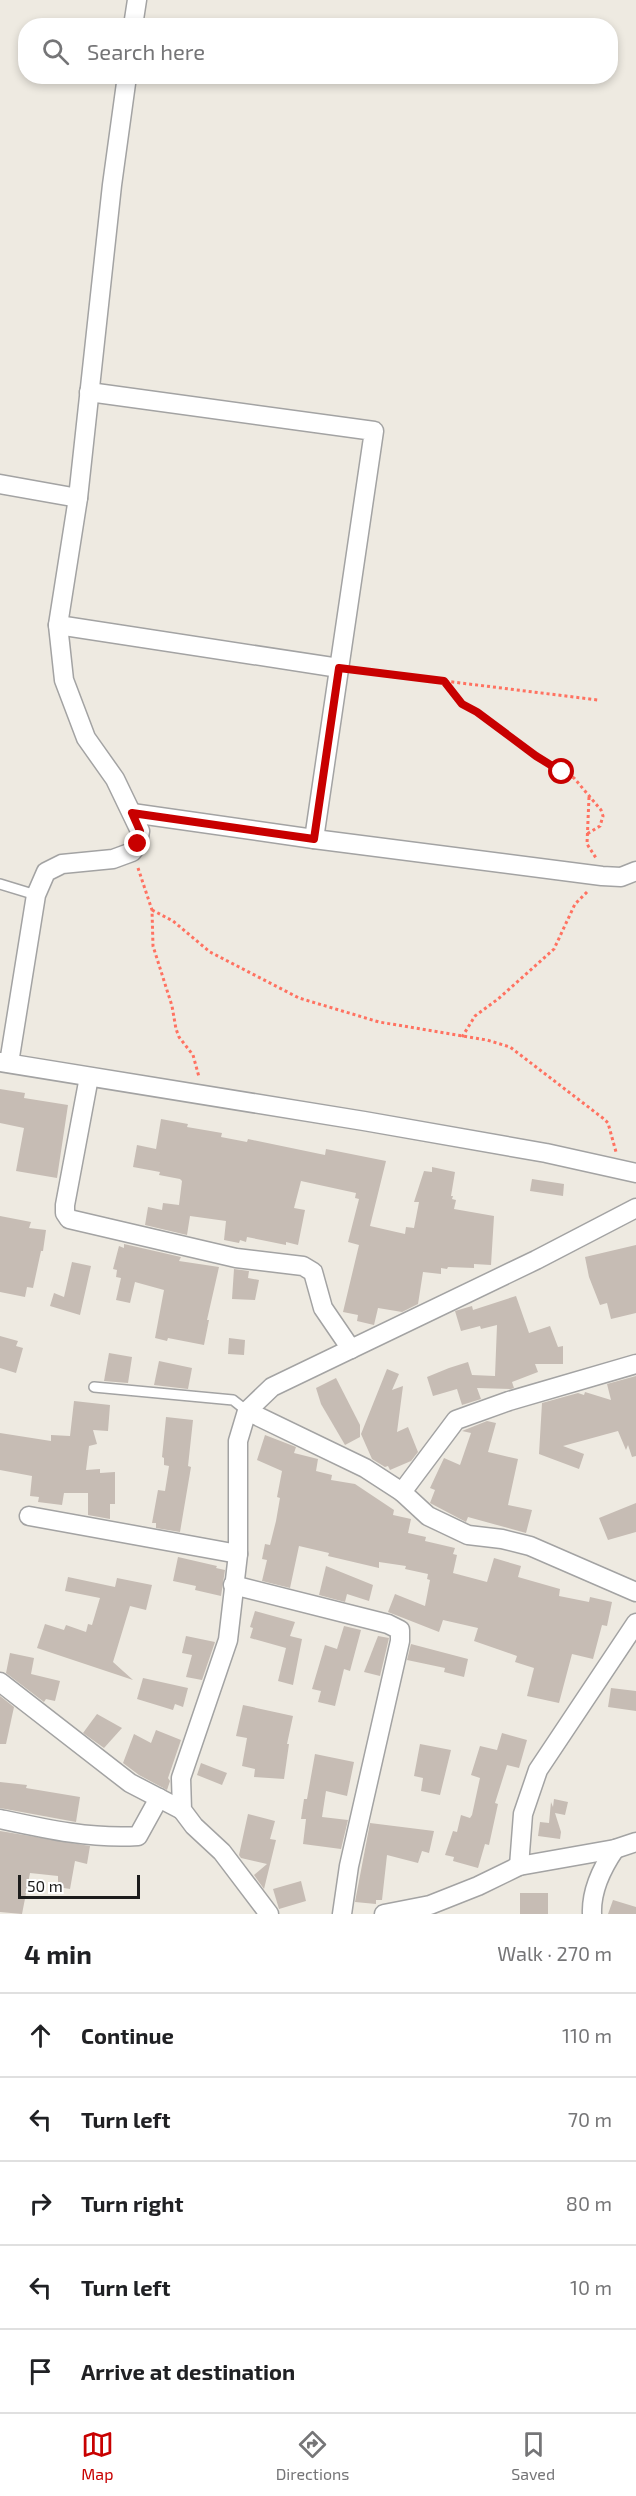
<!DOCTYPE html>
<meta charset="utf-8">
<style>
:root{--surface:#fff;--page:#f2f2f2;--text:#202124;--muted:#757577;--line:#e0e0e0;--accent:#c80000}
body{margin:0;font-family:"Exo 2",sans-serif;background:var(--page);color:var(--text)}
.scale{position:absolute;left:18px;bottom:15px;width:122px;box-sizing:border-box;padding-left:6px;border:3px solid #1c1c1c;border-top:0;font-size:16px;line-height:21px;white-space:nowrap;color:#1c1c1c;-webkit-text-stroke:4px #fff;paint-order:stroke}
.stop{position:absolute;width:18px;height:18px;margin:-14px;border:4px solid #c80000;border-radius:50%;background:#fff}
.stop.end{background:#c80000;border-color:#fff;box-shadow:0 2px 6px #0008}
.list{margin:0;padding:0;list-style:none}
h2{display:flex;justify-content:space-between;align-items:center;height:78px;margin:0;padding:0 24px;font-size:26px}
h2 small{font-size:20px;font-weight:400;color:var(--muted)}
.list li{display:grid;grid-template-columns:39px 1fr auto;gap:18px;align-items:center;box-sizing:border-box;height:84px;padding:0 24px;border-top:2px solid var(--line)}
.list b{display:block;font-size:22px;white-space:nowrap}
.list em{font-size:20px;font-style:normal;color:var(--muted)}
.icon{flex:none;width:33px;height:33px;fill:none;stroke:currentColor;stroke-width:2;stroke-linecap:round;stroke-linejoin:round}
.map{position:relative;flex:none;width:636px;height:1914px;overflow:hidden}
.search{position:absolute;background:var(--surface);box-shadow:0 3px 9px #0003;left:18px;right:18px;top:18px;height:66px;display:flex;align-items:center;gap:15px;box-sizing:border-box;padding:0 21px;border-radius:24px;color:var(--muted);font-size:22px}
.sheet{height:498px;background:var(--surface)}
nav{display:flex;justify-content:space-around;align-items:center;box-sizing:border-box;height:84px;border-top:2px solid var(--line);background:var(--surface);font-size:16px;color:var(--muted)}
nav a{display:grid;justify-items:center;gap:3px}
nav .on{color:var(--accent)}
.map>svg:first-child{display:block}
.building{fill:#c6bcb4}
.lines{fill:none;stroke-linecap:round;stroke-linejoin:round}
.lane-casing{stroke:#a3a3a3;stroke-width:12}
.street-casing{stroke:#a3a3a3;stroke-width:21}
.path{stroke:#ff7261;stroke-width:3;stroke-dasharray:3 3;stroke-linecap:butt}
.lane{stroke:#fff;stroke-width:9}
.street{stroke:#fff;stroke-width:18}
.route{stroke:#c80000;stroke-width:8}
</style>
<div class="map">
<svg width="636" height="1914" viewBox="0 0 636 1914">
<rect width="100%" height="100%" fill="#eeeae1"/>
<g class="building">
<polygon points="0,1089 25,1093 24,1098 68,1105 57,1178 16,1171 24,1128 0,1123"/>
<polygon points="161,1119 188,1124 187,1127 222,1133 221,1137 247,1142 248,1139 325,1155 326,1149 386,1161 370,1226 405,1234 406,1227 414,1228 419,1202 414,1202 424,1171 432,1172 432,1167 455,1172 451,1196 453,1196 452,1199 456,1200 454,1209 494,1216 491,1265 474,1264 474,1268 448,1267 447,1269 441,1268 441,1274 423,1272 418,1304 402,1312 378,1308 374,1325 357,1321 358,1315 343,1312 359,1245 348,1242 359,1199 355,1198 356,1193 301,1181 294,1208 305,1210 298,1245 286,1242 286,1245 247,1237 246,1242 240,1240 239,1243 224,1240 226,1221 190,1216 187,1235 145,1225 148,1207 162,1210 163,1203 179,1205 182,1181 180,1179 159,1175 160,1172 133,1167 137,1145 156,1149"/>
<polygon points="532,1179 564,1184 563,1196 530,1191"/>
<polygon points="0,1216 31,1222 29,1228 46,1230 43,1251 41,1251 33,1288 27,1287 25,1297 0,1292"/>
<polygon points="124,1244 181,1257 179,1261 219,1267 207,1320 209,1320 204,1345 168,1338 167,1341 155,1338 164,1290 135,1282 130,1303 116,1300 121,1278 116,1277 117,1270 113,1269 119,1246 124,1248"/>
<polygon points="636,1245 636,1313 611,1319 607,1303 600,1305 589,1277 585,1257"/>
<polygon points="72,1262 91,1266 80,1315 50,1306 54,1293 64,1297"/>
<polygon points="234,1269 249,1271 248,1278 259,1280 255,1300 232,1299"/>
<polygon points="516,1296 529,1333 550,1326 558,1347 563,1346 563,1364 535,1364 538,1372 512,1382 514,1388 511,1389 477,1388 481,1399 462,1405 457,1389 433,1396 427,1377 449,1368 468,1362 472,1375 495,1376 497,1325 481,1329 480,1326 461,1331 455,1311 472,1306 473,1310"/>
<polygon points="0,1336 18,1341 16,1346 23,1348 16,1373 0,1368"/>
<polygon points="229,1338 245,1340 244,1355 228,1354"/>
<polygon points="109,1353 132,1357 128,1383 104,1381"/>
<polygon points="159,1361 192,1368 188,1389 154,1385"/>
<polygon points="387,1369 399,1374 392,1390 403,1386 397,1432 408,1427 418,1452 411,1461 390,1470 388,1466 385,1467 372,1459 361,1434"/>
<polygon points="636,1376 636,1456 632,1457 628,1445 626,1450 618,1431 563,1446 584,1454 579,1469 539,1454 542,1403 578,1393 584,1395 585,1392 611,1400 607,1384"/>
<polygon points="336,1378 360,1425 360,1437 345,1445 321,1404 316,1388"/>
<polygon points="74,1401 110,1405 108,1431 93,1430 97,1444 89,1446 86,1470 100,1469 100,1473 115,1472 115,1504 110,1504 110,1519 88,1515 88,1493 64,1493 62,1505 38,1502 39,1497 30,1496 32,1476 0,1470 0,1433 51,1441 51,1435 70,1436"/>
<polygon points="166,1417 193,1420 188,1466 191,1467 180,1532 156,1528 156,1523 152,1523 158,1490 165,1491 169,1466 164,1465 164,1458 162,1457"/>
<polygon points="487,1421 496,1423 488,1452 518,1459 508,1505 532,1510 526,1533 468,1517 466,1522 430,1503 435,1490 430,1488 444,1458 460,1465 471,1433 462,1431"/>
<polygon points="265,1435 296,1447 294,1453 318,1459 316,1471 332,1475 331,1480 355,1484 394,1510 393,1515 411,1519 408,1533 426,1537 425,1541 455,1548 453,1554 457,1555 453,1573 487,1582 494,1558 521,1566 518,1577 560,1589 559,1596 589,1602 590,1597 612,1602 607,1626 602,1625 593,1659 572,1654 559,1703 527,1696 534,1668 515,1662 517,1656 474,1641 478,1628 443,1620 439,1632 388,1612 395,1594 425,1606 430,1580 427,1579 428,1574 405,1569 406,1566 379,1562 379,1568 328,1556 329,1553 299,1546 290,1588 262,1581 267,1560 262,1559 265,1544 270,1545 276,1521 280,1498 277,1497 282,1471 257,1460"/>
<polygon points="636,1503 636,1532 608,1540 599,1518"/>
<polygon points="178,1557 217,1566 216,1568 225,1570 221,1596 195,1590 196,1586 173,1581"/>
<polygon points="326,1566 373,1585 369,1601 347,1594 345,1602 319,1595"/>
<polygon points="68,1577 115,1587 117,1578 152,1585 146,1610 130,1606 113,1662 133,1680 37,1648 45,1624 64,1630 66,1625 86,1632 88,1624 92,1625 100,1598 65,1591"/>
<polygon points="255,1611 295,1622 290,1636 302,1639 293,1685 278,1681 286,1648 250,1638 253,1628 250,1627"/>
<polygon points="344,1626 361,1630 350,1671 344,1669 335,1706 318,1702 321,1691 312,1689 325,1645 337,1649"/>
<polygon points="186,1636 215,1642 202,1680 186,1677 192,1655 182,1653"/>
<polygon points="378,1636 389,1638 380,1676 364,1672"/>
<polygon points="411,1644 468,1659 464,1677 444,1672 445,1668 407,1660"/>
<polygon points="10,1653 34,1658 31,1674 60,1681 55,1701 46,1699 44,1702 6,1673"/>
<polygon points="143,1678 188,1688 183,1707 175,1704 173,1710 137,1699"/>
<polygon points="611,1688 636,1691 636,1711 608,1707"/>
<polygon points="0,1696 14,1707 6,1744 0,1744"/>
<polygon points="243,1705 293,1716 287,1744 289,1744 284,1779 254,1777 255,1769 242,1766 247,1738 236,1736"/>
<polygon points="97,1714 122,1728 104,1748 83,1733"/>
<polygon points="156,1730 181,1740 168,1778 170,1781 167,1790 139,1775 123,1763 134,1734 151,1743"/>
<polygon points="502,1733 527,1740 519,1768 507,1765 495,1803 498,1804 489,1845 485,1844 478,1868 453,1861 454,1857 445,1855 453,1831 457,1832 461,1815 470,1818 472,1815 480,1778 471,1775 480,1746 497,1750"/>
<polygon points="420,1744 451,1750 440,1795 421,1791 423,1778 414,1776"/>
<polygon points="315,1754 354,1762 347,1796 326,1791 322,1817 348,1820 341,1849 303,1844 306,1819 301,1819 304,1799 307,1799"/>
<polygon points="201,1763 227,1773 222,1785 197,1775"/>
<polygon points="0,1782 27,1785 26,1788 80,1797 76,1822 0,1808"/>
<polygon points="554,1799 568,1802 565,1815 555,1813 561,1832 560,1839 538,1836 540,1822 549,1823 551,1802 553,1807"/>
<polygon points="248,1814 275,1821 270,1839 276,1840 264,1889 254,1875 267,1864 241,1858 239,1855"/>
<polygon points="370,1823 434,1831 429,1853 422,1851 418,1863 387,1855 382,1900 376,1900 376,1904 355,1902"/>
<polygon points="0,1831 90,1846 87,1864 75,1861 70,1889 58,1887 58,1876 30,1873 22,1914 0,1912"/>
<polygon points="301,1881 306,1901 279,1909 273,1889"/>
<rect x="520" y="1893" width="28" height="21"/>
<polygon points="613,1900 636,1907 636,1914 608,1914"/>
</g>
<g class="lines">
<defs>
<g id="lane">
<polyline points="0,884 36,895"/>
<polyline points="94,1387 233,1400 247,1411"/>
</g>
<g id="street">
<polyline points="133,26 137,0"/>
<polyline points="89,392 374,431 314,839"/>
<polyline points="0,484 78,498"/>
<polyline points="58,625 339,668"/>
<polyline points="132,813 314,839 602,876 621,877 636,871"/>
<polyline points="0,1062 364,1121 546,1153 636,1173"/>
<polyline points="9,1063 36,895 46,872 62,864 113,859 132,852 138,844 140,831 115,779 86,738 64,680 58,625 78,498 112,185 127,76"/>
<polyline points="89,1077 65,1205 65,1213 69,1219 236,1258 303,1266 313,1272 323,1308 351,1349"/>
<polyline points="247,1411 365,1468 402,1492 428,1516 468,1535 502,1539 530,1546 636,1592"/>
<polyline points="402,1492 456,1420 509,1401 636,1364"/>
<polyline points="29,1516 238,1554"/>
<polyline points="233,1585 388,1624 400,1630 400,1641 349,1866 342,1914"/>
<polyline points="0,1682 130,1783 182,1810"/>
<path d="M0 1819C46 1829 90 1839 138 1836L159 1798"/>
<polyline points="519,1866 523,1814 538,1770 636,1623"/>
<polyline points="269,1914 222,1852 194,1826 182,1810 181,1778 228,1640 238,1554 238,1441 247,1411 272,1387 536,1260 636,1208"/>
<polyline points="384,1914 430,1905 478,1886 519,1866 615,1849 636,1842"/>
<path d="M592 1914C591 1890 602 1868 615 1849"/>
</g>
</defs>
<use href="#lane" class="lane-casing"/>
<use href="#street" class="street-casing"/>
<g class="path">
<polyline points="356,670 598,700"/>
<polyline points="444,681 462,704 477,712 536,756 574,778 601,810 603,816 600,826 587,834"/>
<polyline points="589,797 587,844 596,858"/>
<polyline points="138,868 152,910 153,946 172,1006 176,1029 179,1037 193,1055 199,1077"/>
<polyline points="152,910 173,921 210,952 299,998 379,1022 487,1040 510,1047 604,1119 608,1123 616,1152"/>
<polyline points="462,1037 475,1016 498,999 554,949 575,904 588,891"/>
</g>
<use href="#lane" class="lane"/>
<use href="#street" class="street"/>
</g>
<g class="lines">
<polyline class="route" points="138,844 140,831 132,813 314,839 339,668 444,681 462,704 477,712 536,756 562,772"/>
</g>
</svg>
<div class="scale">50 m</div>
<div class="stop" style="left:562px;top:772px"></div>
<div class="stop end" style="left:138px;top:844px"></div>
<div class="search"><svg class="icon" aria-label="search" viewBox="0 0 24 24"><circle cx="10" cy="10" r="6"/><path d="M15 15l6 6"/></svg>Search here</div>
</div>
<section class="sheet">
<h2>4 min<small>Walk · 270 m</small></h2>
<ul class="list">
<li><svg class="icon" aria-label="ahead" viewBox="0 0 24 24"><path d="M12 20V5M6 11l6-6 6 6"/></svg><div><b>Continue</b></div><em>110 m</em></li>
<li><svg class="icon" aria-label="left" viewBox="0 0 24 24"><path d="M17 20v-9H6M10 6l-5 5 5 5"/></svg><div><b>Turn left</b></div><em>70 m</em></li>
<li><svg class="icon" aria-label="right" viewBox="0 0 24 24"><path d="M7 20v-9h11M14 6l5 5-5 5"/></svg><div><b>Turn right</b></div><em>80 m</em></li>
<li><svg class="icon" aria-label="left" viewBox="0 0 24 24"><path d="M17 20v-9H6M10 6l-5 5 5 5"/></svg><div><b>Turn left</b></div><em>10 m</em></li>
<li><svg class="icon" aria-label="arrive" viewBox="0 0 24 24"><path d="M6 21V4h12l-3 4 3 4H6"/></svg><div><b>Arrive at destination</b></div></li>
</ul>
</section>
<nav>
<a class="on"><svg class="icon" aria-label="map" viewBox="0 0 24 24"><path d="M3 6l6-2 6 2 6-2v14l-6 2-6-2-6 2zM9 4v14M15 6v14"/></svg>Map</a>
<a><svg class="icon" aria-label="directions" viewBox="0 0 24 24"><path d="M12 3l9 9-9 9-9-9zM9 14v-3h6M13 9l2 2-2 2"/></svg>Directions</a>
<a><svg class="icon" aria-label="saved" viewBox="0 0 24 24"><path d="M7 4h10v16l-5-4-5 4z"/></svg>Saved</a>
</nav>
